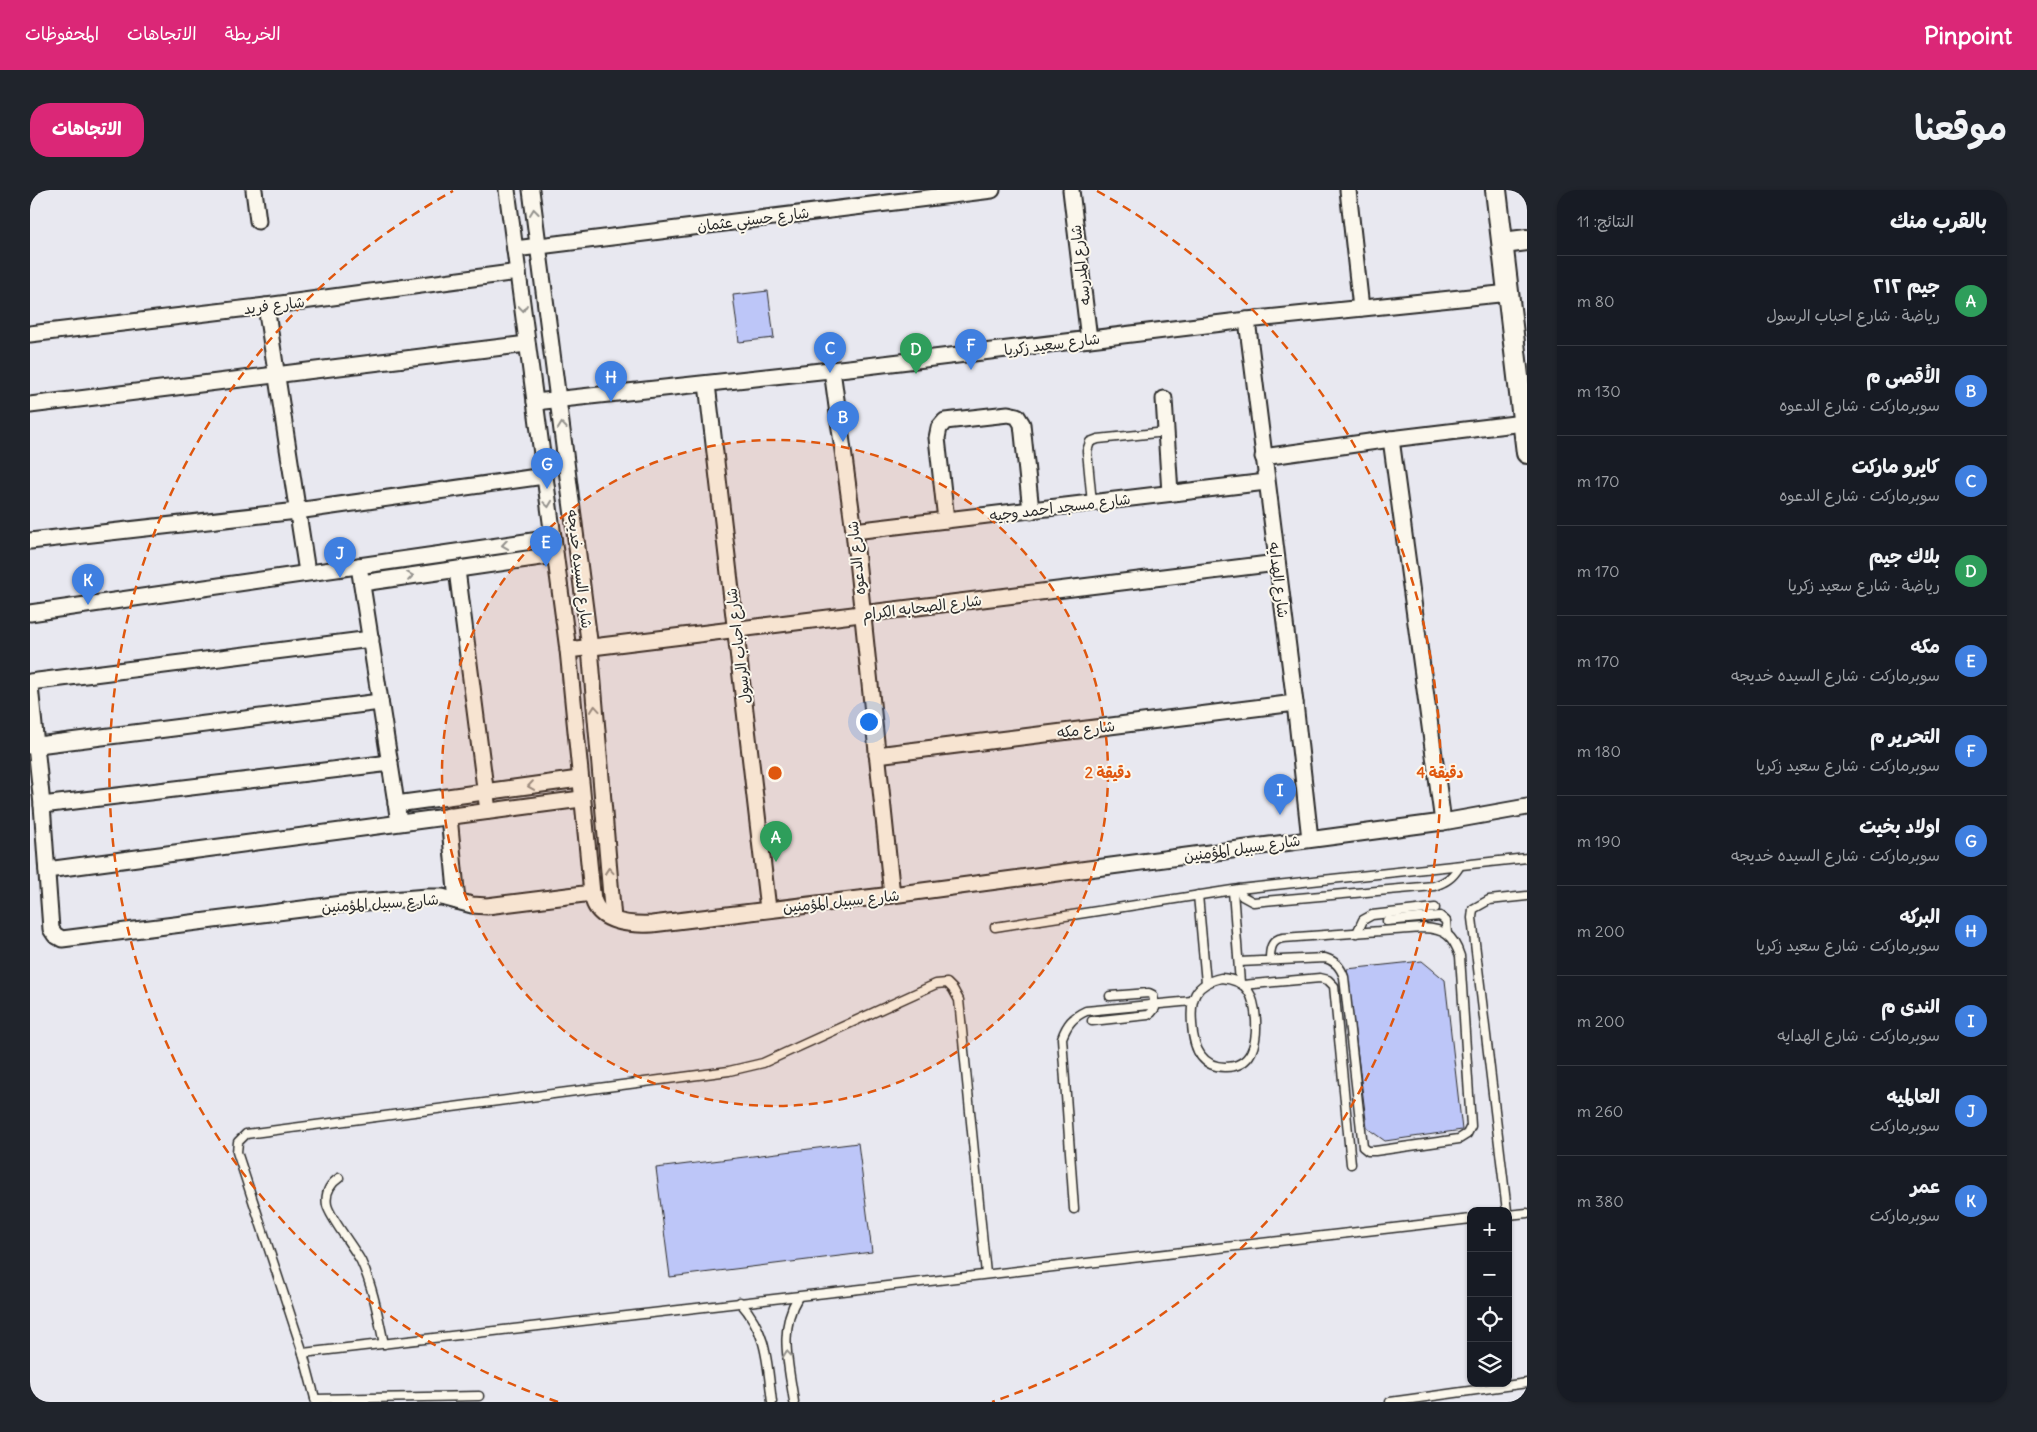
<!DOCTYPE html>
<html lang="ar">
<meta charset="utf-8">
<style>
:root{--surface:#171b24;--page:#20242c;--text:#f1f3f6;--muted:#9ea1a6;--line:#363941;--accent:#db2777}
body{margin:0;font-family:Delius,"Playpen Sans Arabic",sans-serif;background:var(--page);color:var(--text);direction:rtl}
.controls{position:absolute;right:15px;bottom:15px;display:grid;overflow:hidden;border-radius:10px;box-shadow:0 1px 4px #0004}
.controls button{width:45px;height:45px;display:grid;place-items:center;padding:0;border:0;border-bottom:1px solid var(--line);background:var(--surface);color:var(--text);font:25px sans-serif}
.you{position:absolute;left:838px;top:531px;width:18px;height:18px;margin:-12px;border:4px solid #fff;border-radius:50%;background:#1a73e8;box-shadow:0 0 0 8px #1a73e833}
.badge{display:grid;place-items:center;width:32px;height:32px;border-radius:50%;background:var(--accent);color:#fff;font-size:16px;font-weight:700}
.pin{position:absolute;translate:-50% -41px;filter:drop-shadow(0 1px 2px #0008)}
.pin::after{content:'';position:absolute;top:26px;width:18px;height:15px;background:inherit;clip-path:polygon(0 0,100% 0,50% 100%)}
.list{margin:0;padding:0;list-style:none}
h2{display:flex;justify-content:space-between;align-items:center;height:65px;margin:0;padding:0 20px;font-size:21px}
h2 small{font-size:16px;font-weight:400;color:var(--muted)}
.list li{display:grid;grid-template-columns:32px 1fr auto;gap:15px;align-items:center;box-sizing:border-box;height:90px;padding:0 20px;border-top:1px solid var(--line)}
.list b{display:block;font-size:19px;white-space:nowrap}
.list p{margin:0;font-size:16px;white-space:nowrap;color:var(--muted)}
.list em{font-size:16px;font-style:normal;color:var(--muted)}
.icon{flex:none;width:28px;height:28px;fill:none;stroke:currentColor;stroke-width:2;stroke-linecap:round;stroke-linejoin:round}
.map{position:relative;flex:none;width:1497px;height:1212px;overflow:hidden;direction:ltr;border-radius:20px}
header{display:flex;align-items:center;gap:30px;box-sizing:border-box;height:70px;padding:0 25px;background:var(--accent);color:#fff}
header strong{font-size:24px}
nav{display:flex;gap:28px;margin-inline-start:auto;font-size:18px}
.intro{display:flex;align-items:center;justify-content:space-between;box-sizing:border-box;height:120px;padding:0 30px}
h1{margin:0;font-size:35px}
.button{padding:12px 22px;border-radius:20px;background:var(--accent);color:#fff;font-size:18px;font-weight:700}
main{display:flex;gap:30px;padding:0 30px}
aside{flex:1;background:var(--surface);border-radius:20px;box-shadow:0 1px 4px #0004}
.map>svg:first-child{display:block}
.building{fill:#bdc6f8;stroke:#2b2b2b}
.lines{fill:none;stroke-linecap:round;stroke-linejoin:round}
.lane-casing{stroke:#2b2b2b;stroke-width:11}
.street-casing{stroke:#2b2b2b;stroke-width:19}
.secondary-casing{stroke:#2b2b2b;stroke-width:24}
.lane{stroke:#fbf7ec;stroke-width:8}
.street{stroke:#fbf7ec;stroke-width:15}
.secondary{stroke:#fbf7ec;stroke-width:20}
.oneway{stroke:#93918c}
.ring{fill:none;stroke:#df570e;stroke-width:2.5;stroke-dasharray:9 6}
.labels{text-anchor:middle;dominant-baseline:central;stroke-width:4;stroke-linejoin:round;paint-order:stroke}
.street-label{font-size:15px;fill:#2b2b2b;stroke:#fbf7ec}
.centre{fill:#df570e;stroke:#fbf7ec;stroke-width:2.5}
.ring-label{font-size:15px;text-anchor:middle;font-weight:bold;fill:#df570e;stroke:#fbf7ec;stroke-width:4;stroke-linejoin:round;paint-order:stroke}
</style>
<header>
<strong>Pinpoint</strong>
<nav><a>الخريطة</a><a>الاتجاهات</a><a>المحفوظات</a></nav>
</header>
<div class="intro"><h1>موقعنا</h1><a class="button">الاتجاهات</a></div>
<main>
<aside>
<h2>بالقرب منك<small>النتائج: 11</small></h2>
<ul class="list">
<li><span class="badge" style="background:#2e9e5b">A</span><div><b>جيم ٢١٢</b><p>رياضة · شارع احباب الرسول</p></div><em>80 m</em></li>
<li><span class="badge" style="background:#3f7fe0">B</span><div><b>الأقصى م</b><p>سوبرماركت · شارع الدعوه</p></div><em>130 m</em></li>
<li><span class="badge" style="background:#3f7fe0">C</span><div><b>كايرو ماركت</b><p>سوبرماركت · شارع الدعوه</p></div><em>170 m</em></li>
<li><span class="badge" style="background:#2e9e5b">D</span><div><b>بلاك جيم</b><p>رياضة · شارع سعيد زكريا</p></div><em>170 m</em></li>
<li><span class="badge" style="background:#3f7fe0">E</span><div><b>مكه</b><p>سوبرماركت · شارع السيده خديجه</p></div><em>170 m</em></li>
<li><span class="badge" style="background:#3f7fe0">F</span><div><b>التحرير م</b><p>سوبرماركت · شارع سعيد زكريا</p></div><em>180 m</em></li>
<li><span class="badge" style="background:#3f7fe0">G</span><div><b>اولاد بخيت</b><p>سوبرماركت · شارع السيده خديجه</p></div><em>190 m</em></li>
<li><span class="badge" style="background:#3f7fe0">H</span><div><b>البركه</b><p>سوبرماركت · شارع سعيد زكريا</p></div><em>200 m</em></li>
<li><span class="badge" style="background:#3f7fe0">I</span><div><b>الندى م</b><p>سوبرماركت · شارع الهدايه</p></div><em>200 m</em></li>
<li><span class="badge" style="background:#3f7fe0">J</span><div><b>العالميه</b><p>سوبرماركت</p></div><em>260 m</em></li>
<li><span class="badge" style="background:#3f7fe0">K</span><div><b>عمر</b><p>سوبرماركت</p></div><em>380 m</em></li>
</ul>
</aside>
<div class="map">
<svg width="1497" height="1212" viewBox="0 0 1497 1212">
<rect width="100%" height="100%" fill="#e8e8f0"/>
<filter id="ink" filterUnits="userSpaceOnUse"><feTurbulence type="fractalNoise" baseFrequency=".02" numOctaves="2"/><feDisplacementMap in="SourceGraphic" scale="10" xChannelSelector="R" yChannelSelector="G"/><feConvolveMatrix kernelMatrix="1 2 1 2 8 2 1 2 1" color-interpolation-filters="sRGB"/></filter>
<g filter="url(#ink)">
<g class="building">
<polygon points="738,101 744,148 709,152 703,105"/>
<polygon points="1392,771 1415,790 1432,940 1355,951 1337,938 1317,779"/>
<polygon points="828,953 842,1062 640,1087 626,978"/>
</g>
<g class="lines">
<defs>
<g id="lane">
<polyline points="1062,313 1057,261 1060,252 1068,249 1136,242"/>
<path d="M1209 699 1212 706 1223 712 1404 696C1416 692 1422 688 1429 677"/>
<polyline points="1203,701 1210,793"/>
<polyline points="1168,705 1176,793"/>
<polyline points="1357,731 1410,726 1416,731 1417,744"/>
<polyline points="965,737 1209,699 1497,668"/>
<polyline points="1327,743 1333,730 1342,725 1405,718"/>
<path d="M1209 772 1295 768C1305 771 1310 776 1314 787L1333 957 1338 961H1345L1429 949 1437 944 1441 936 1430 766C1423 745 1415 739 1393 738L1253 748C1241 750 1240 759 1240 770"/>
<path d="M1191 788C1218 790 1224 805 1226 830 1227 852 1223 877 1195 877 1169 877 1163 854 1162 834 1160 809 1164 794 1191 788Z"/>
<polyline points="1213,795 1290,788 1298,790 1304,796 1321,974"/>
<polyline points="1062,831 1118,825 1121,823 1125,818 1123,805 1119,803 1080,806"/>
<path d="M309 988C300 994 295 1003 297 1015 300 1028 323 1056 331 1071 343 1097 348 1126 354 1154"/>
<path d="M1044 1019 1032 848C1037 834 1043 827 1056 821L1162 811"/>
<polyline points="1477,1021 1442,728 1443,719 1459,710 1497,706"/>
<polyline points="1478,1025 1497,1023"/>
<path d="M710 1112C738 1143 737 1173 742 1212"/>
<polyline points="273,1163 1441,1029"/>
<polyline points="285,1209 449,1206"/>
<polyline points="286,1212 273,1163 207,962 208,952 216,944 699,881 733,873 906,794 917,793 923,799 929,810 956,1084"/>
<path d="M764 1212C759 1176 748 1139 768 1107"/>
<polyline points="1360,1212 1497,1193"/>
</g>
<g id="street">
<polyline points="224,0 228,31"/>
<polyline points="477,0 538,460 562,703"/>
<polyline points="501,0 560,458 583,729"/>
<polyline points="1041,0 1059,149"/>
<polyline points="1318,0 1331,118"/>
<polyline points="485,59 962,0"/>
<polyline points="236,116 277,382"/>
<polyline points="1217,130 1265,513 1280,649"/>
<polyline points="0,144 236,116 488,82"/>
<polyline points="802,180 824,341 862,705"/>
<polyline points="677,194 738,719"/>
<polyline points="1134,209 1140,303"/>
<polyline points="505,212 837,176 1217,130 1479,103"/>
<polyline points="0,215 497,154"/>
<polyline points="1361,249 1413,632"/>
<polyline points="1233,267 1361,249 1493,233"/>
<polyline points="916,330 907,248 909,238 915,231 978,224 987,226 992,234 1001,321"/>
<polyline points="824,341 1236,292"/>
<polyline points="0,351 267,321 514,286"/>
<polyline points="329,376 369,632"/>
<polyline points="427,380 458,621"/>
<polyline points="332,393 525,365"/>
<polyline points="0,423 523,348"/>
<polyline points="538,460 1247,373"/>
<polyline points="0,492 341,449"/>
<path d="M0 496 12 615 21 739 25 745 32 749 312 714 397 707H412L442 715 457 716 562 703C565 733 598 735 622 734L862 705 1413 632 1497 617"/>
<polyline points="0,556 350,512"/>
<polyline points="847,565 1265,513"/>
<polyline points="366,614 549,589"/>
<polyline points="12,615 360,573"/>
<polyline points="419,626 427,711"/>
<polyline points="17,680 551,609"/>
</g>
<g id="secondary">
<polyline points="1466,0 1497,263"/>
<polyline points="1473,53 1497,50"/>
</g>
</defs>
<use href="#lane" class="lane-casing"/>
<use href="#street" class="street-casing"/>
<use href="#secondary" class="secondary-casing"/>
<use href="#lane" class="lane"/>
<use href="#street" class="street"/>
<use href="#secondary" class="secondary"/>
</g>
<defs><path id="oneway-chevron" d="M-2-3.5L2.5 0L-2 3.5" fill="none" stroke-width="1.6" stroke-linecap="round" stroke-linejoin="round" transform="scale(1.25)"/></defs>
<g class="oneway">
<use href="#oneway-chevron" transform="translate(504 22) rotate(-97)"/>
<use href="#oneway-chevron" transform="translate(493 118) rotate(83)"/>
<use href="#oneway-chevron" transform="translate(532 236) rotate(-97)"/>
<use href="#oneway-chevron" transform="translate(518 314) rotate(82)"/>
<use href="#oneway-chevron" transform="translate(475 355) rotate(172)"/>
<use href="#oneway-chevron" transform="translate(380 386) rotate(-8)"/>
<use href="#oneway-chevron" transform="translate(565 519) rotate(-95)"/>
<use href="#oneway-chevron" transform="translate(501 596) rotate(172)"/>
<use href="#oneway-chevron" transform="translate(579 681) rotate(-95)"/>
<use href="#oneway-chevron" transform="translate(757 1164) rotate(-97)"/>
</g>
</g>
<circle cx="745" cy="583" r="333" fill="#df570e" fill-opacity=".12"/>
<g class="ring">
<circle cx="745" cy="583" r="333"/>
<path d="M528 1212A665 665 0 0 1 423 1M1067 1A665 665 0 0 1 962 1212"/>
</g>
<g class="labels">
<g class="street-label">
<text transform="translate(723 29) rotate(-7)">شارع حسني عثمان</text>
<text transform="translate(1050 75) rotate(-97)">شارع المدرسه</text>
<text transform="translate(244 115) rotate(-7)">شارع فريد</text>
<text transform="translate(1022 154) rotate(-7)">شارع سعيد زكريا</text>
<text transform="translate(1030 317) rotate(-7)">شارع مسجد احمد وجيه</text>
<text transform="translate(826 368) rotate(-96)">شارع الدعوه</text>
<text transform="translate(550 379) rotate(83)">شارع السيده خديجه</text>
<text transform="translate(1249 390) rotate(83)">شارع الهدايه</text>
<text transform="translate(892 417) rotate(-7)">شارع الصحابه الكرام</text>
<text transform="translate(708 456) rotate(-97)">شارع احباب الرسول</text>
<text transform="translate(1056 539) rotate(-7)">شارع مكه</text>
<text transform="translate(1212 658) rotate(-8)">شارع سبيل المؤمنين</text>
<text transform="translate(811 711) rotate(-6)">شارع سبيل المؤمنين</text>
<text transform="translate(350 713) rotate(-4)">شارع سبيل المؤمنين</text>
</g>
</g>
<circle cx="745" cy="583" r="8" class="centre"/>
<g class="ring-label">
<text x="1078" y="588">2 دقيقة</text>
<text x="1410" y="588">4 دقيقة</text>
</g>
</svg>
<div class="controls">
<button>+</button>
<button>−</button>
<button><svg class="icon" aria-label="locate" viewBox="0 0 24 24"><circle cx="12" cy="12" r="6"/><path d="M12 2v4M12 18v4M2 12h4M18 12h4"/></svg></button>
<button><svg class="icon" aria-label="layers" viewBox="0 0 24 24"><path d="M12 4l9 5-9 5-9-5zM3 14l9 5 9-5"/></svg></button>
</div>
<div class="you"></div>
<div class="pin badge" style="left:746px;top:672px;background:#2e9e5b">A</div>
<div class="pin badge" style="left:813px;top:252px;background:#3f7fe0">B</div>
<div class="pin badge" style="left:800px;top:183px;background:#3f7fe0">C</div>
<div class="pin badge" style="left:886px;top:184px;background:#2e9e5b">D</div>
<div class="pin badge" style="left:516px;top:377px;background:#3f7fe0">E</div>
<div class="pin badge" style="left:941px;top:180px;background:#3f7fe0">F</div>
<div class="pin badge" style="left:517px;top:299px;background:#3f7fe0">G</div>
<div class="pin badge" style="left:581px;top:212px;background:#3f7fe0">H</div>
<div class="pin badge" style="left:1250px;top:625px;background:#3f7fe0">I</div>
<div class="pin badge" style="left:310px;top:388px;background:#3f7fe0">J</div>
<div class="pin badge" style="left:58px;top:415px;background:#3f7fe0">K</div>
</div>
</main>
